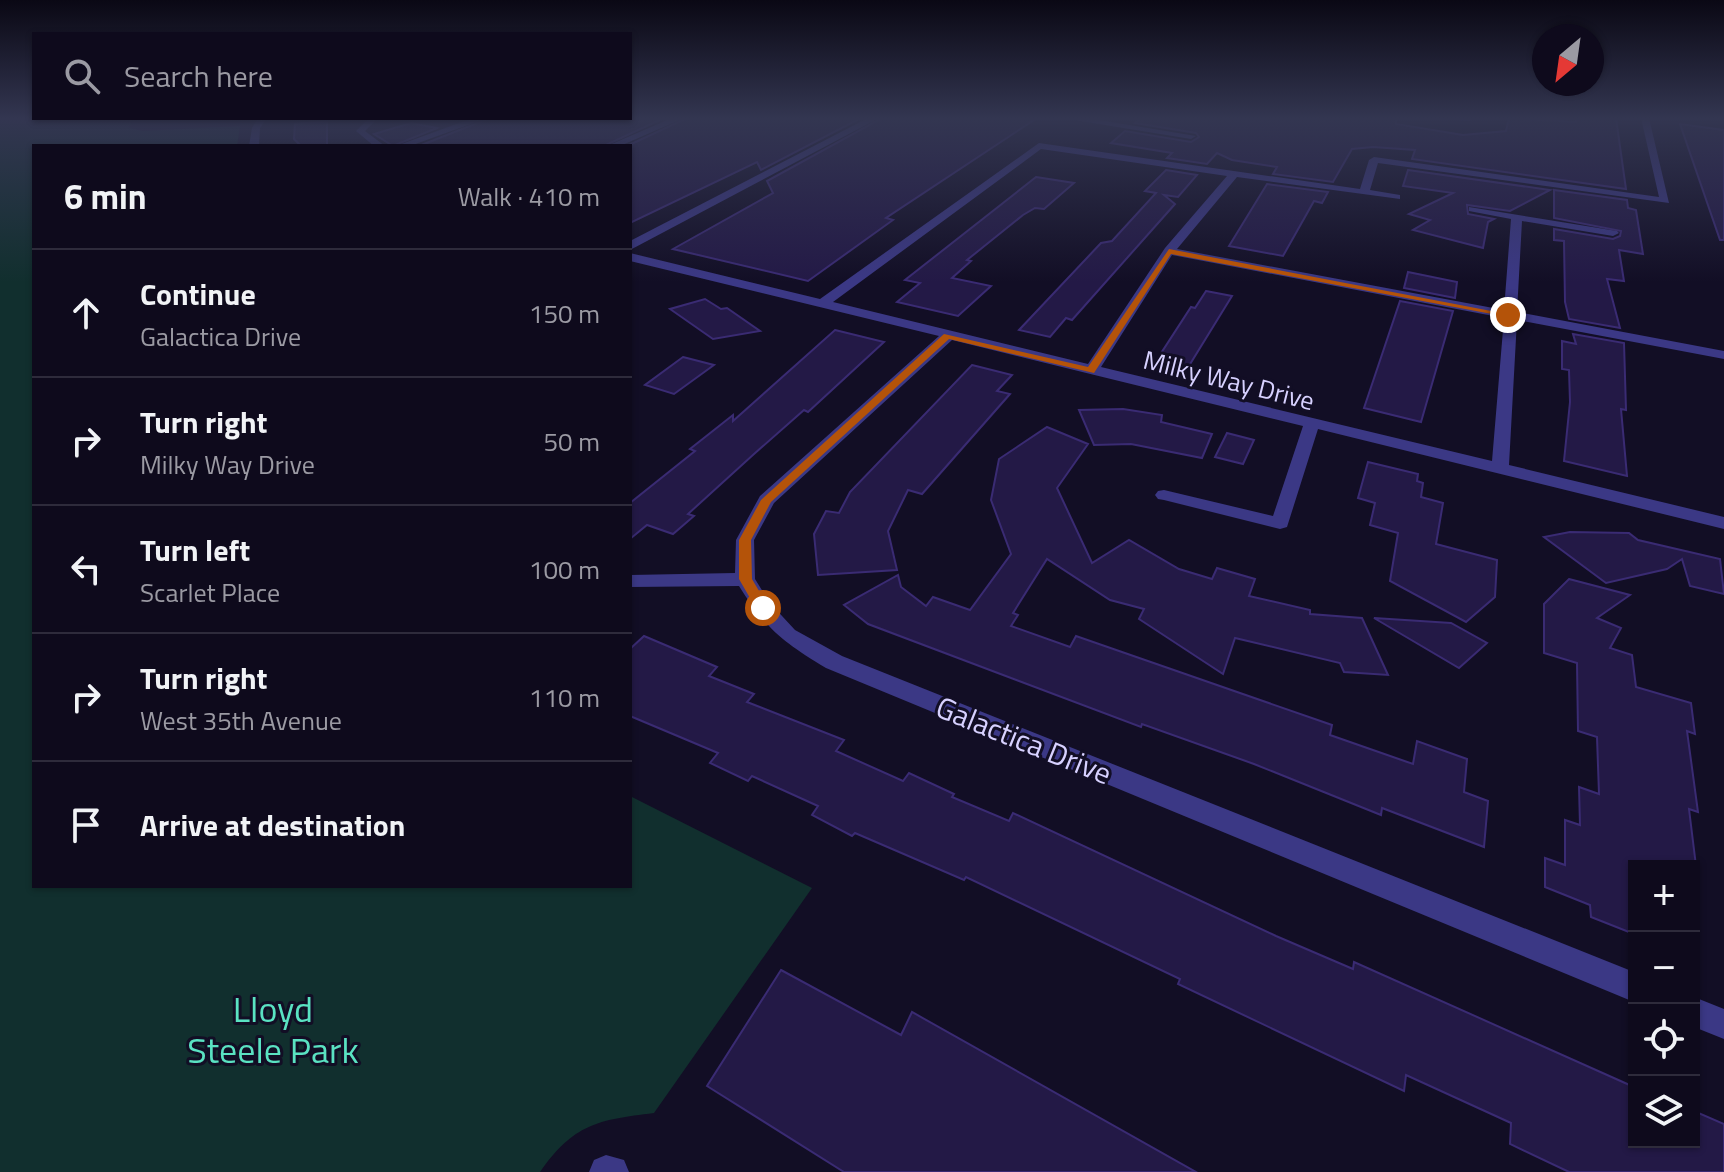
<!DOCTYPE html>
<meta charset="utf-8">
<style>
:root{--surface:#0e0a1c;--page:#1c1829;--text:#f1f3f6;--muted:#9b9aa3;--line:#2e2b3b}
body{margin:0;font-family:"Titillium Web",sans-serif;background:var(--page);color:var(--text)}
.controls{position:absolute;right:24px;bottom:24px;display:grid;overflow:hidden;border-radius:0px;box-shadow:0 2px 6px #0004}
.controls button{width:72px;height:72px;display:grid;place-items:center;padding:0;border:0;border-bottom:2px solid var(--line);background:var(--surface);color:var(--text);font:40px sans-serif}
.compass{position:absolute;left:1532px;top:24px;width:72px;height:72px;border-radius:50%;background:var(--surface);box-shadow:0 2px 6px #0004;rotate:209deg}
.stop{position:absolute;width:24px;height:24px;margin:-18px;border:6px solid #b45309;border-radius:50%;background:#fff}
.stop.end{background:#b45309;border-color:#fff;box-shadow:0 2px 8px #0008}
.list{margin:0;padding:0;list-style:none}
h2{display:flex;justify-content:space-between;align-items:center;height:104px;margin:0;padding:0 32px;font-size:34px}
h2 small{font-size:26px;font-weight:400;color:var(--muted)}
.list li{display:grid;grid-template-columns:52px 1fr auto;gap:24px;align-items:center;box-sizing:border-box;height:128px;padding:0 32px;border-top:2px solid var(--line)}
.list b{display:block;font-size:30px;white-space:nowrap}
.list p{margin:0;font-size:26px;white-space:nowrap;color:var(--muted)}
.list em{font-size:26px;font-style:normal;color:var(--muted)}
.icon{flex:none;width:44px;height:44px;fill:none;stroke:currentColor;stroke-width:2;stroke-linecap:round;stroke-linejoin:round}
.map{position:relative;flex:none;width:1724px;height:1172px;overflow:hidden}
.search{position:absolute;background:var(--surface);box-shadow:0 2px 6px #0004;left:32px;top:32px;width:600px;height:88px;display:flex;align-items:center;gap:20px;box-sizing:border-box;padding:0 28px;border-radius:0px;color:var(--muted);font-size:30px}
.panel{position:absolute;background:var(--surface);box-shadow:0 2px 6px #0004;left:32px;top:144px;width:600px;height:744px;border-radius:0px}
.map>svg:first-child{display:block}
.green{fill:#112f2e}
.building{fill:#231946;stroke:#3a2b73;stroke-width:2}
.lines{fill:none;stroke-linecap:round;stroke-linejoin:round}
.street{fill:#3b3885;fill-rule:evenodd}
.route{fill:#b45309}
.labels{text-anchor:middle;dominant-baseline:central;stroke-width:6;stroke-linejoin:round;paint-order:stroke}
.far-street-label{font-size:26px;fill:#d7d1ff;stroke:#120e25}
.street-label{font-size:30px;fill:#d7d1ff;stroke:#120e25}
.near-park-label{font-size:36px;fill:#5ae2c2;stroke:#120e25}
</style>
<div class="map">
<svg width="1724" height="1172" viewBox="0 0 1724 1172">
<rect width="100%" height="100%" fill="#120e25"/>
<path class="green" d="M56 118 75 122 133 118 129 128 143 131 240 126 237 146H34V886H630V796L812 888 654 1113C597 1120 574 1124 540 1172H0V119Z"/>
<g class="building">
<polygon points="490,118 664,118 604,146 419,146"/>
<polygon points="687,118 861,118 761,170 757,162 630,223 627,146"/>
<polygon points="882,118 1037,118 886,218 893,220 808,281 673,249 773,193 767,181"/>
<polygon points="1141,118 1396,118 1396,124 1463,135 1506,131 1509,118 1576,122 1576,118 1616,118 1626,189 1412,159 1415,150 1373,147 1352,149 1333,182 1273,174 1277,167 1232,160 1217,153 1207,164 1167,158 1172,153 1111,143 1125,131 1191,142 1199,137 1196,133 1135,123"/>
<polygon points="327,121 327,146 301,146 294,139 295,124"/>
<polygon points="411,123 437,128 393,146 374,134"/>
<polygon points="1680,124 1724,130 1724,240 1720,240"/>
<polygon points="1166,170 1197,175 1178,197 1164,195 1175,204 1072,320 1066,318 1050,337 1019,330 1101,243 1112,241 1156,193 1145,191"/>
<polygon points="1408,170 1550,190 1510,211 1467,205 1468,214 1494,219 1488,222 1483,248 1413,230 1430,220 1409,214 1453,193 1403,186"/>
<polygon points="1036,177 1074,183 1044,209 1035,208 1023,215 967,260 971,261 952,278 991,286 958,316 897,302 920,283 905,280"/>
<polygon points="1267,184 1328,192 1322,203 1314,201 1283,256 1229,246"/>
<polygon points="1554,190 1627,200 1628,208 1636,210 1643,254 1619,250 1624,281 1607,279 1620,328 1569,319 1565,302 1564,241 1554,240 1554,229 1613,239 1620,236 1621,231 1554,218"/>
<polygon points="1408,272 1457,282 1455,298 1404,288"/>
<polygon points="1206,291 1232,296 1187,369 1156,361 1191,307 1195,308"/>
<polygon points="705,299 721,309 727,308 760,331 713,339 670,309"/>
<polygon points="1400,301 1453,311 1421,422 1364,408"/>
<polygon points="835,330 884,342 808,412 804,410 754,454 688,514 694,516 673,534 647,525 630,539 630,503 695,451 690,449 733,415 733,421"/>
<polygon points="1573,334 1624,343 1626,410 1621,409 1627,476 1564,461 1570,402 1569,370 1562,369 1562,341 1576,344"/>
<polygon points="683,357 714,365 674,394 645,385"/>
<polygon points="972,365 1012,375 997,391 1010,394 922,494 908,490 888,531 897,570 818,575 814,534 826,511 839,513 850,492"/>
<polygon points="1123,409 1162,415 1161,422 1212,434 1202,458 1131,444 1094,445 1079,410"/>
<polygon points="1047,427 1088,444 1057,488 1092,563 1129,540 1179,569 1212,579 1217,568 1255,579 1249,596 1310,610 1310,614 1362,618 1388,675 1344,672 1340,663 1235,638 1223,674 1139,619 1144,609 1110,600 1047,559 1013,613 1018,615 1011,626 1070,647 1076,636 1332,725 1330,735 1413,764 1417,741 1467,759 1464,792 1488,801 1484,847 1382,808 1381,815 1254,764 1142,724 1141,727 868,624 844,605 898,575 901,587 926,606 933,597 970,610 1011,554 991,500 999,459"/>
<polygon points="1227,433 1254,440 1243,464 1215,457"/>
<polygon points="1368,462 1418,474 1417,481 1423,483 1421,497 1443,503 1436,544 1497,560 1495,597 1466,622 1390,581 1398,533 1370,525 1375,503 1358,498"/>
<polygon points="1570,532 1629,533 1638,540 1720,559 1724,594 1690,586 1682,559 1667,569 1606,583 1544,537"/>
<polygon points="1569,579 1630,595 1597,618 1621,628 1610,648 1632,655 1636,687 1691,703 1695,734 1687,731 1698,812 1689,809 1696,866 1634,866 1634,934 1591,917 1590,905 1545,887 1545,858 1565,865 1565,820 1580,825 1579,787 1599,794 1597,737 1578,731 1577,663 1544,653 1544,604"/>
<polygon points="1374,618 1451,623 1487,643 1459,668"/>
<polygon points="644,636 717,667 709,676 754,694 747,702 844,740 836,751 903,781 909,773 954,794 952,797 1009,821 1013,813 1276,936 1353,969 1354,962 1634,1087 1634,1142 1694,1142 1694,1111 1724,1124 1724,1172 1569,1172 1510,1144 1511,1123 1406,1075 1404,1091 1178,984 1180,979 966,877 964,880 855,833 852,836 812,815 818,806 752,776 748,781 710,763 718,753 630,716 630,649"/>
<polygon points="781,970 901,1035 912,1012 1196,1172 844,1172 707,1086"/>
</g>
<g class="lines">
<g class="street">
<polygon points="258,118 267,118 260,128 259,146 249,146 252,128"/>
<polygon points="369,118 376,120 365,131 385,146 374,146 356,131"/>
<polygon points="473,118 487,118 410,146 396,146"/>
<polygon points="672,118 684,118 620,146 607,146"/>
<polygon points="868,118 879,118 630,250 630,241"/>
<polygon points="1062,118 1087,118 1196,136 1191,139"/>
<polygon points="1421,118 1474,118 1470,121"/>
<path d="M1641 118H1649L1669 203 1378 163 1370 190 1400 195V199L1237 177 1177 249 1504 310 1511 219 1469 211V207L1617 231 1619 233 1613 236 1522 221 1517 312 1724 351V359L1517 320 1509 465 1724 517V529L1318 429 1287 527 1280 529 1164 500 1158 499 1155 495 1158 491 1164 490 1273 516 1303 426 952 340 774 503 754 540 755 579 770 603 795 630 842 656 1634 972V1002L826 668C783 642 766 629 739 586L630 587V575L735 573 736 540 760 496 939 336 630 261V253L820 299 1039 143 1360 189 1369 160 1374 157 1659 197ZM1041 149 1227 176 1165 248 1088 364 833 302ZM1172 255 1504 318 1492 461 1101 367Z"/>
<polygon points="1694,997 1724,1009 1724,1039 1694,1027"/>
<polygon points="606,1155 624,1160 629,1172 589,1172 594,1160"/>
</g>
</g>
<linearGradient id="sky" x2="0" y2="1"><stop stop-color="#0a0814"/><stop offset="0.42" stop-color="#333651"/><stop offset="1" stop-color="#333651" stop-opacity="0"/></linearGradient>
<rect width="1724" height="282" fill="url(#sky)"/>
<polygon class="route" points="1169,249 1512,315 1508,317 1171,254 1094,373 949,339 771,502 751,540 752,579 769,608 758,612 739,579 739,540 761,500 944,334 1088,367"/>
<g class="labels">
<g class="far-street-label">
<text transform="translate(1229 380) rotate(14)">Milky Way Drive</text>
</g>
<g class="street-label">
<text transform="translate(1024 740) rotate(22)">Galactica Drive</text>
</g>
<g class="near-park-label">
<text x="273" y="1008">Lloyd<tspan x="273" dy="41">Steele Park</tspan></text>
</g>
</g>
</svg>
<div class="controls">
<button>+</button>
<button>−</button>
<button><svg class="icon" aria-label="locate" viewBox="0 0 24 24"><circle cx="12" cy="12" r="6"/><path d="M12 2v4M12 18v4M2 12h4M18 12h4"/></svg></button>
<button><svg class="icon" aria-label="layers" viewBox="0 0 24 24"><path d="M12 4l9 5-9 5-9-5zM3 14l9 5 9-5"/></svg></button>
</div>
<svg class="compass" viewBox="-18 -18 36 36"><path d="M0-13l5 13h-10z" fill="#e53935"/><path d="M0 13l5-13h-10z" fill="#9b9aa3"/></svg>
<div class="stop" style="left:763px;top:608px"></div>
<div class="stop end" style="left:1508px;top:315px"></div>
<div class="search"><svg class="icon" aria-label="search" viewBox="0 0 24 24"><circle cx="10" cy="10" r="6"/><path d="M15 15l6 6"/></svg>Search here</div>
<section class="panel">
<h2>6 min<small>Walk · 410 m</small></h2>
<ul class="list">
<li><svg class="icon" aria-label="ahead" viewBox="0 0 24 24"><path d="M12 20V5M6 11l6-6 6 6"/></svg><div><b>Continue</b><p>Galactica Drive</p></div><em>150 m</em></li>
<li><svg class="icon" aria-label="right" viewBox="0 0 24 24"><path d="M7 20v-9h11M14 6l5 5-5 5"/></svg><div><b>Turn right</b><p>Milky Way Drive</p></div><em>50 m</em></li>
<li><svg class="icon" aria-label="left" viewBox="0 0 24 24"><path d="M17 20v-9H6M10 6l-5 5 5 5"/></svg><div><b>Turn left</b><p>Scarlet Place</p></div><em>100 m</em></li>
<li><svg class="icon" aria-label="right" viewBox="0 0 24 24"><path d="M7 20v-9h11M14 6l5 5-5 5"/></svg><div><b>Turn right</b><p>West 35th Avenue</p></div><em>110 m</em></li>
<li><svg class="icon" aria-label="arrive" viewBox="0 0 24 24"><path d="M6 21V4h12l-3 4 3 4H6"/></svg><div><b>Arrive at destination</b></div></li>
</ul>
</section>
</div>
